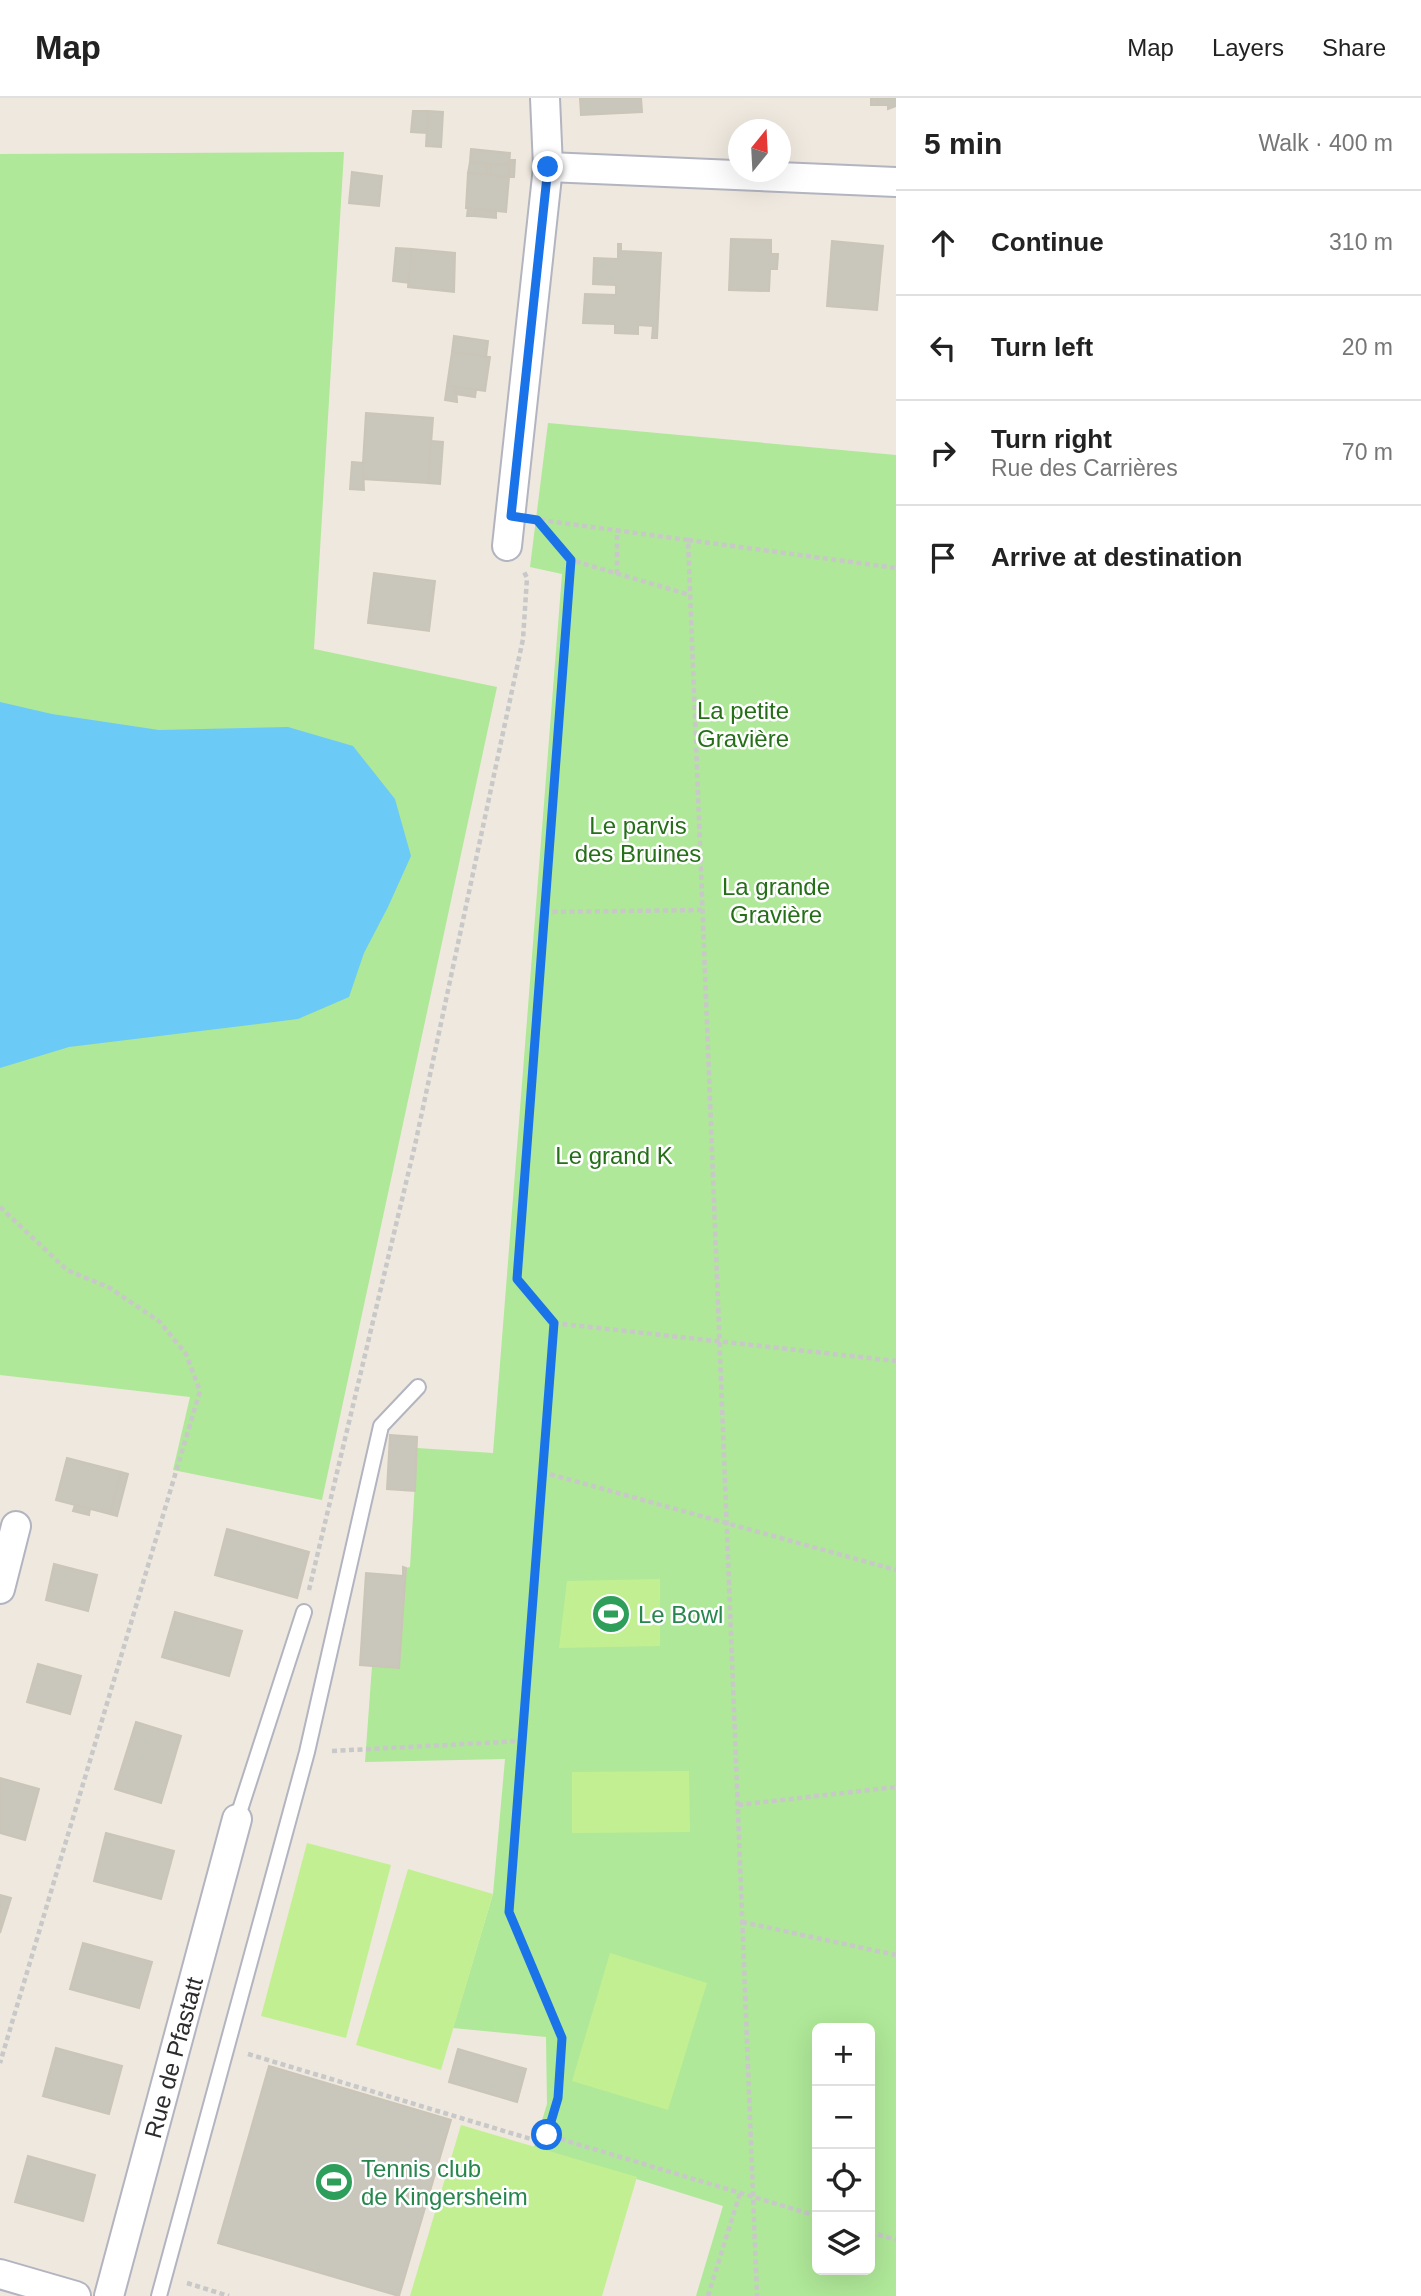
<!DOCTYPE html>
<meta charset="utf-8">
<style>
:root{--surface:#fff;--page:#f2f2f2;--text:#222;--muted:#767676;--line:#e0e0e0}
body{margin:0;font-family:Helvetica,sans-serif;background:var(--page);color:var(--text)}
.controls{position:absolute;right:21px;bottom:21px;display:grid;overflow:hidden;border-radius:10px;box-shadow:0 7px 28px #0002}
.controls button{width:63px;height:63px;display:grid;place-items:center;padding:0;border:0;border-bottom:2px solid var(--line);background:var(--surface);color:var(--text);font:35px sans-serif}
.compass{position:absolute;left:728px;top:21px;width:63px;height:63px;border-radius:50%;background:var(--surface);box-shadow:0 7px 28px #0002;rotate:18deg}
.stop{position:absolute;width:21px;height:21px;margin:-16px;border:5px solid #1a73e8;border-radius:50%;background:#fff}
.stop.end{background:#1a73e8;border-color:#fff;box-shadow:0 2px 7px #0008}
.list{margin:0;padding:0;list-style:none}
h2{display:flex;justify-content:space-between;align-items:center;height:91px;margin:0;padding:0 28px;font-size:30px}
h2 small{font-size:23px;font-weight:400;color:var(--muted)}
.list li{display:grid;grid-template-columns:46px 1fr auto;gap:21px;align-items:center;box-sizing:border-box;height:105px;padding:0 28px;border-top:2px solid var(--line)}
.list b{display:block;font-size:26px;white-space:nowrap}
.list p{margin:0;font-size:23px;white-space:nowrap;color:var(--muted)}
.list em{font-size:23px;font-style:normal;color:var(--muted)}
.icon{flex:none;width:38px;height:38px;fill:none;stroke:currentColor;stroke-width:2;stroke-linecap:round;stroke-linejoin:round}
.map{position:relative;flex:none;width:896px;height:2198px;overflow:hidden}
header{display:flex;align-items:center;gap:42px;box-sizing:border-box;height:98px;padding:0 35px;background:var(--surface);border-bottom:2px solid var(--line)}
header strong{font-size:33px}
nav{display:flex;gap:38px;margin-inline-start:auto;font-size:24px}
main{display:flex}
aside{flex:1;background:var(--surface)}
.map>svg:first-child{display:block}
.green{fill:#afe898;fill-rule:evenodd}
.pitch{fill:#c3ef93}
.water{fill:#6ccaf6}
.building{fill:#c9c6bc;stroke:#cac5b7;stroke-width:2}
.lines{fill:none;stroke-linecap:round;stroke-linejoin:round}
.lane-casing{stroke:#b2b4c0;stroke-width:18}
.street-casing{stroke:#b2b4c0;stroke-width:32}
.path{stroke:#c8c8c8;stroke-width:4.5;stroke-dasharray:5 3.5;stroke-linecap:butt}
.lane{stroke:#fff;stroke-width:14}
.street{stroke:#fff;stroke-width:28}
.route{stroke:#1a73e8;stroke-width:9}
.labels{text-anchor:middle;dominant-baseline:central;stroke-width:5;stroke-linejoin:round;paint-order:stroke}
.park-label{font-size:24px;fill:#246f17;stroke:#fff}
.leisure-label{font-size:24px;fill:#27864d;stroke:#fff;text-anchor:start}
.street-label{font-size:24px;fill:#2c2c2c;stroke:#fff}
</style>
<header>
<strong>Map</strong>
<nav><a>Map</a><a>Layers</a><a>Share</a></nav>
</header>
<main>
<div class="map">
<svg width="896" height="2198" viewBox="0 0 896 2198">
<rect width="100%" height="100%" fill="#eee8de"/>
<g class="green">
<polygon points="344,54 314,551 497,589 322,1402 173,1372 190,1299 0,1277 0,56"/>
<path d="M548 325 896 357V2198H696L723 2108 534 2049 547 2006 546 1939 453 1930 493 1796 505 1661 365 1664 372 1568 399 1569 406 1470 410 1469 417 1350 493 1355 562 476 530 469ZM817 1930H870V2172H817Z"/>
</g>
<g class="pitch">
<polygon points="660,1481 660,1548 559,1550 567,1483"/>
<polygon points="689,1673 690,1734 572,1735 572,1674"/>
<polygon points="307,1745 391,1767 346,1940 261,1918"/>
<polygon points="408,1771 493,1796 441,1972 356,1947"/>
<polygon points="610,1855 707,1885 668,2012 572,1983"/>
<polygon points="461,2027 637,2079 602,2198 410,2198"/>
</g>
<polygon class="water" points="0,604 52,616 159,632 288,629 353,648 395,701 411,758 388,809 364,855 349,899 298,921 69,949 0,970"/>
<g class="building">
<polygon points="580,0 641,0 642,14 581,17"/>
<rect x="871" y="0" width="7" height="7"/>
<polygon points="878,0 896,0 896,8 888,11 888,7 878,7"/>
<polygon points="413,13 428,13 427,35 411,34"/>
<polygon points="428,13 443,14 441,49 426,48"/>
<polygon points="471,51 510,55 509,67 470,64"/>
<polygon points="510,62 515,62 514,79 509,79"/>
<polygon points="470,64 487,66 486,77 468,75"/>
<polygon points="487,66 491,66 491,77 486,77"/>
<polygon points="491,66 509,67 509,79 491,77"/>
<polygon points="352,74 382,78 379,108 349,105"/>
<polygon points="468,75 509,79 506,114 466,110"/>
<polygon points="468,110 475,111 475,118 467,118"/>
<polygon points="475,111 496,113 496,120 475,118"/>
<polygon points="731,141 771,142 771,156 778,156 777,171 770,171 769,193 729,192"/>
<polygon points="832,143 883,148 877,212 827,208"/>
<polygon points="618,146 621,146 621,153 661,155 657,240 652,240 653,228 638,227 638,236 615,235 615,226 583,225 585,196 616,197 616,187 593,186 594,160 618,161"/>
<polygon points="396,150 412,151 409,185 393,183"/>
<polygon points="412,151 455,155 454,194 408,189"/>
<polygon points="454,238 488,243 486,259 452,254"/>
<polygon points="452,254 490,259 485,293 447,288"/>
<polygon points="447,288 456,289 457,304 445,302"/>
<polygon points="456,289 476,292 475,299 455,296"/>
<polygon points="366,315 433,320 428,385 362,381"/>
<polygon points="431,343 443,344 440,386 428,385"/>
<polygon points="352,364 363,365 364,392 350,391"/>
<polygon points="374,475 435,483 429,533 368,525"/>
<polygon points="390,1337 417,1339 415,1393 387,1391"/>
<polygon points="67,1360 121,1374 110,1416 56,1402"/>
<polygon points="121,1374 128,1376 117,1418 110,1416"/>
<polygon points="75,1407 90,1411 89,1417 73,1413"/>
<polygon points="227,1431 309,1454 297,1500 215,1477"/>
<polygon points="54,1466 97,1477 88,1513 46,1502"/>
<polygon points="403,1469 406,1470 399,1570 360,1567 366,1475 403,1478"/>
<polygon points="175,1514 242,1533 229,1578 162,1559"/>
<polygon points="38,1566 81,1578 70,1616 27,1604"/>
<polygon points="136,1624 181,1638 161,1705 115,1691"/>
<polygon points="0,1680 39,1691 25,1742 0,1735"/>
<polygon points="106,1735 174,1753 161,1801 94,1783"/>
<polygon points="0,1797 11,1800 0,1835"/>
<polygon points="83,1845 152,1864 139,1910 70,1891"/>
<polygon points="56,1950 122,1968 109,2016 43,1998"/>
<polygon points="458,1951 526,1971 517,2004 449,1984"/>
<polygon points="269,1968 451,2022 399,2198 218,2145"/>
<polygon points="28,2058 95,2077 83,2123 15,2104"/>
</g>
<g class="lines">
<defs>
<g id="lane">
<polyline points="237,1721 304,1514"/>
<polyline points="159,2198 307,1654 381,1328 418,1289"/>
</g>
<g id="street">
<polyline points="548,69 896,84"/>
<polyline points="507,448 548,69 545,0"/>
<polyline points="0,1491 16,1428"/>
<polyline points="0,2176 76,2198"/>
<path id="s1" d="M109 2198 237 1721"/>
</g>
</defs>
<use href="#lane" class="lane-casing"/>
<use href="#street" class="street-casing"/>
<g class="path">
<polyline points="540,422 688,442 757,2198"/>
<polyline points="541,427 571,462 690,497"/>
<polyline points="688,442 896,470"/>
<polyline points="617,476 617,433"/>
<polyline points="544,814 702,812"/>
<polyline points="0,1109 67,1172 110,1190 160,1224 186,1256 200,1293 0,1965"/>
<polyline points="554,1225 896,1263"/>
<polyline points="542,1374 896,1472"/>
<polyline points="309,1492 415,1047 523,541 527,480 523,472"/>
<polyline points="332,1653 522,1643"/>
<polyline points="738,1707 896,1689"/>
<polyline points="742,1824 896,1857"/>
<polyline points="248,1956 544,2045 547,2037 817,2118"/>
<polyline points="547,2037 558,2000 562,1939 509,1814 554,1225 517,1181 571,462"/>
<polyline points="870,2134 896,2142"/>
<polyline points="187,2185 229,2198"/>
<polyline points="708,2198 740,2095"/>
</g>
<use href="#lane" class="lane"/>
<use href="#street" class="street"/>
</g>
<g class="lines">
<polyline class="route" points="547,2037 558,2000 562,1940 509,1814 554,1225 517,1181 571,462 537,422 511,418 548,69"/>
</g>
<defs>
<symbol id="stadium-disc" viewBox="-11 -11 22 22"><circle r="9.5" fill="#2e9e5b" stroke="#fff"/><path d="M0-5a6.5 5 0 1 0 0 10a6.5 5 0 1 0 0-10ZM-3.5-1.8h7v3.6h-7Z" fill="#fff"/></symbol>
</defs>
<g fill-rule="evenodd">
<use href="#stadium-disc" x="589" y="1494" width="44" height="44"/>
<use href="#stadium-disc" x="312" y="2062" width="44" height="44"/>
</g>
<g class="labels">
<g class="park-label">
<text x="743" y="612">La petite<tspan x="743" dy="28">Gravière</tspan></text>
<text x="638" y="727">Le parvis<tspan x="638" dy="28">des Bruines</tspan></text>
<text x="776" y="788">La grande<tspan x="776" dy="28">Gravière</tspan></text>
<text x="614" y="1057">Le grand K</text>
</g>
<g class="leisure-label">
<text x="638" y="1516">Le Bowl</text>
<text x="361" y="2070">Tennis club<tspan x="361" dy="28">de Kingersheim</tspan></text>
</g>
<g class="street-label">
<text stroke="none"><textPath href="#s1" startOffset="247">Rue de Pfastatt</textPath></text>
</g>
</g>
</svg>
<div class="controls">
<button>+</button>
<button>−</button>
<button><svg class="icon" aria-label="locate" viewBox="0 0 24 24"><circle cx="12" cy="12" r="6"/><path d="M12 2v4M12 18v4M2 12h4M18 12h4"/></svg></button>
<button><svg class="icon" aria-label="layers" viewBox="0 0 24 24"><path d="M12 4l9 5-9 5-9-5zM3 14l9 5 9-5"/></svg></button>
</div>
<svg class="compass" viewBox="-18 -18 36 36"><path d="M0-13l5 13h-10z" fill="#e53935"/><path d="M0 13l5-13h-10z" fill="#767676"/></svg>
<div class="stop" style="left:547px;top:2037px"></div>
<div class="stop end" style="left:548px;top:69px"></div>
</div>
<aside>
<h2>5 min<small>Walk · 400 m</small></h2>
<ul class="list">
<li><svg class="icon" aria-label="ahead" viewBox="0 0 24 24"><path d="M12 20V5M6 11l6-6 6 6"/></svg><div><b>Continue</b></div><em>310 m</em></li>
<li><svg class="icon" aria-label="left" viewBox="0 0 24 24"><path d="M17 20v-9H6M10 6l-5 5 5 5"/></svg><div><b>Turn left</b></div><em>20 m</em></li>
<li><svg class="icon" aria-label="right" viewBox="0 0 24 24"><path d="M7 20v-9h11M14 6l5 5-5 5"/></svg><div><b>Turn right</b><p>Rue des Carrières</p></div><em>70 m</em></li>
<li><svg class="icon" aria-label="arrive" viewBox="0 0 24 24"><path d="M6 21V4h12l-3 4 3 4H6"/></svg><div><b>Arrive at destination</b></div></li>
</ul>
</aside>
</main>
